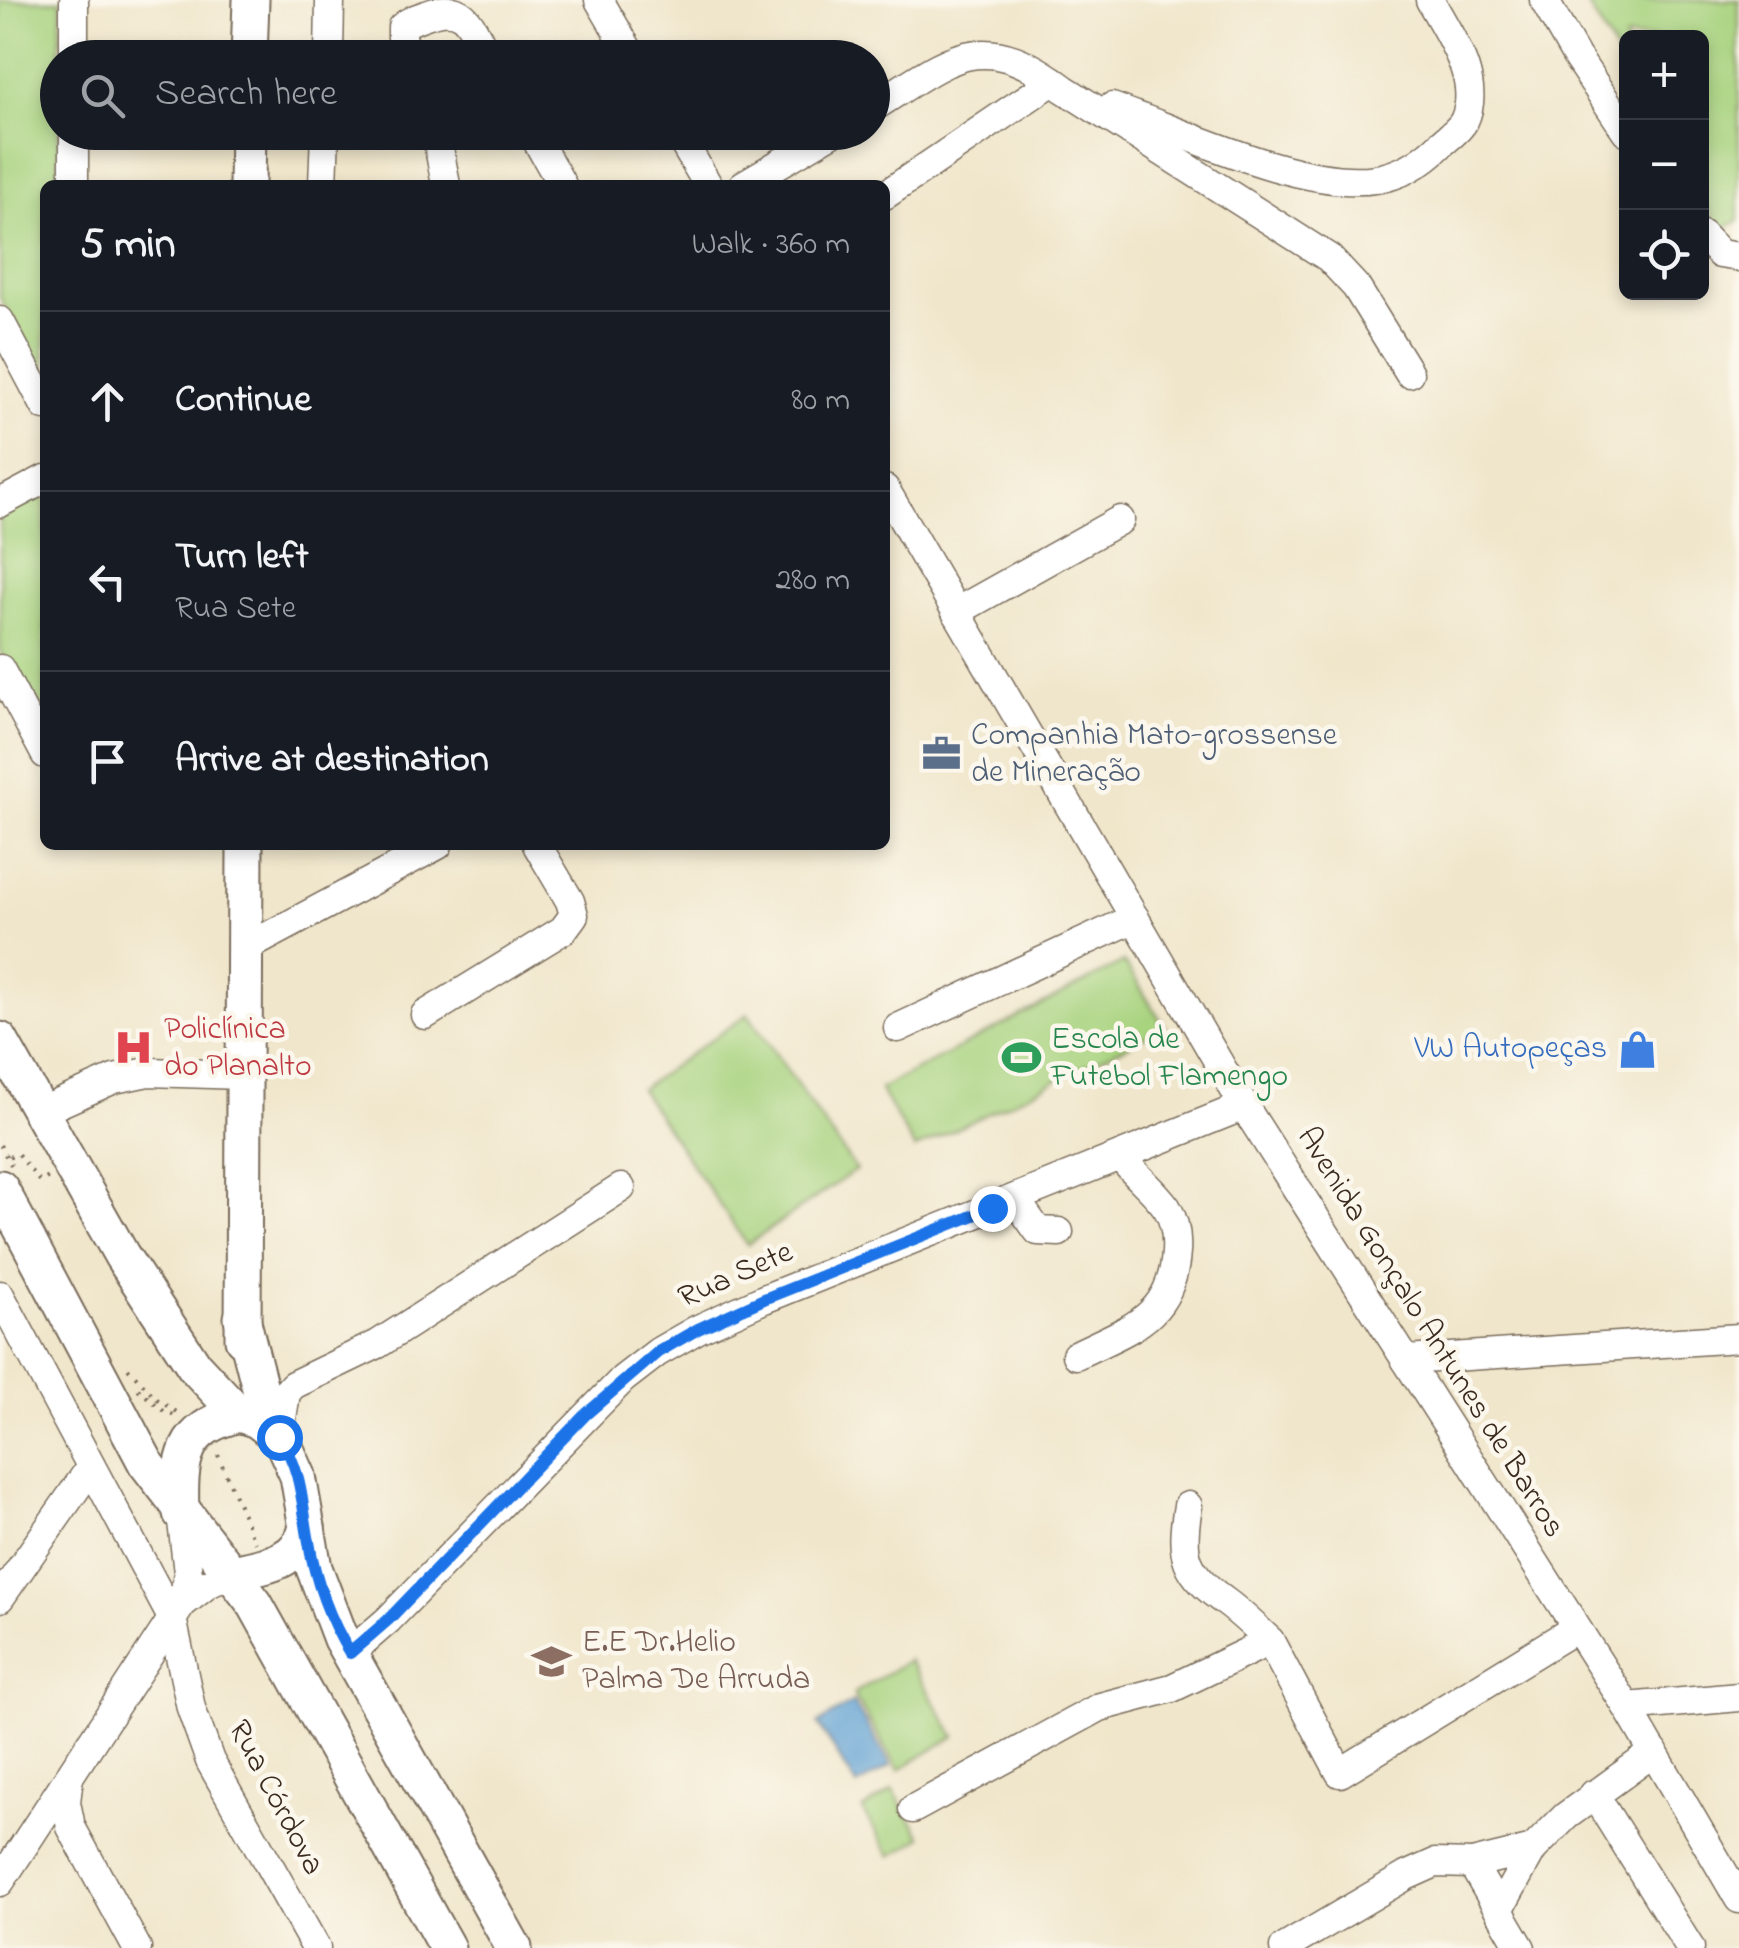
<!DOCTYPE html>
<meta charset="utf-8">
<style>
:root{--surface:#171b24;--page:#20242c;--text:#f1f3f6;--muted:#9ea1a6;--line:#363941}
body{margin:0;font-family:"Indie Flower",sans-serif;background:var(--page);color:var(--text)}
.controls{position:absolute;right:30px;top:30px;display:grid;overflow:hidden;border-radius:15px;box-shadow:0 5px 15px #0003}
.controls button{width:90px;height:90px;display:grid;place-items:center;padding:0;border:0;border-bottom:2px solid var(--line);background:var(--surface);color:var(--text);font:50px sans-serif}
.stop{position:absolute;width:30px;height:30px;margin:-22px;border:8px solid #1a73e8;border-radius:50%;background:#fff}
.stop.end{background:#1a73e8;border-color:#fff;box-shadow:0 2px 10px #0008}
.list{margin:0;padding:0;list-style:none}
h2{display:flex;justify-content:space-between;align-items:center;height:130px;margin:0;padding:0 40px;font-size:42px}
h2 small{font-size:32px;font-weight:400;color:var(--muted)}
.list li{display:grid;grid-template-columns:65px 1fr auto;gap:30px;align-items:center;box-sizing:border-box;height:180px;padding:0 40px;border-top:2px solid var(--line)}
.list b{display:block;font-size:38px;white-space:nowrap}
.list p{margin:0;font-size:32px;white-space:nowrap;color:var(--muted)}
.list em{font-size:32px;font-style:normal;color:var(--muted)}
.icon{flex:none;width:55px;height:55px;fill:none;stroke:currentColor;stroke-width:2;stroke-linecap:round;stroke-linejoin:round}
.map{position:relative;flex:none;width:1739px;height:1948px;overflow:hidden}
.search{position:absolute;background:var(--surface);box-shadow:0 5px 15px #0003;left:40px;top:40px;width:850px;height:110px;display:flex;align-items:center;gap:25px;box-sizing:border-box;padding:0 35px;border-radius:55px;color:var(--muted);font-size:38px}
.panel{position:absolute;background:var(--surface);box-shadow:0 5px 15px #0003;left:40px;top:180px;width:850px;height:670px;border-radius:15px}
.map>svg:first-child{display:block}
.green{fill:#a8d37f;stroke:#727e4e;stroke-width:2.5}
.water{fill:#60a1d3;stroke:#4e6678;stroke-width:2.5}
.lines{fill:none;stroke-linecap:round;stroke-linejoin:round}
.minor-casing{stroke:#7a6c5b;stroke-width:31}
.major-casing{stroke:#7a6c5b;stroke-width:39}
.path{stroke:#7a6c5b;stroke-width:4;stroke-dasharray:2.5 8;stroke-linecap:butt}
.minor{stroke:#fff;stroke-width:28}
.major{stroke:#fff;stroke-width:35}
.route{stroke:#1a73e8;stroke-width:12}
.labels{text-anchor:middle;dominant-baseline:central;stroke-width:9;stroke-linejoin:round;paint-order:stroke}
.service-label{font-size:32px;fill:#4e5e75;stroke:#fbf7ec;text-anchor:start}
.health-label{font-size:32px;fill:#be3a42;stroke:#fbf7ec;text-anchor:start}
.leisure-label{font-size:32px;fill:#27864d;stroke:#fbf7ec;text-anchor:start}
.shop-label{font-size:32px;fill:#366cbe;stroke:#fbf7ec;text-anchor:end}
.street-label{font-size:32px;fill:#3b2a1e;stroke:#fbf7ec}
.education-label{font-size:32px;fill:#785e54;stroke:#fbf7ec;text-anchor:start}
</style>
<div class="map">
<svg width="1739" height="1948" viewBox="0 0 1739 1948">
<rect width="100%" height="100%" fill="#fbf7ec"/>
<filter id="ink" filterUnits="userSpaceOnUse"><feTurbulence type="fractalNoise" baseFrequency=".01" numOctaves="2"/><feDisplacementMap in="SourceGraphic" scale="20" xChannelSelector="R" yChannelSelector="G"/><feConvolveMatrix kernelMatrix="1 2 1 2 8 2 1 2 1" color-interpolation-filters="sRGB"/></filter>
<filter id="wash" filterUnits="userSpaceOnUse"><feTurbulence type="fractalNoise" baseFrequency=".0048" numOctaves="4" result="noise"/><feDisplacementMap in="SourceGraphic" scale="40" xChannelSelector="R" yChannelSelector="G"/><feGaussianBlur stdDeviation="2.25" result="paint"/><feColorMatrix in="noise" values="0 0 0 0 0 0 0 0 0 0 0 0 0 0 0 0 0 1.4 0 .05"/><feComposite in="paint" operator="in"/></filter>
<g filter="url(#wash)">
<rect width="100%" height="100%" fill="#f0e6cb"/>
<g class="green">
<polygon points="0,0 61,0 60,57 58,58 59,185 45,185 45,367 38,367 0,298"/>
<polygon points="1585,0 1739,0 1739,220 1721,231 1702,197 1702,38 1626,38 1626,71"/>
<polygon points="45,485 45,730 0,651 0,510"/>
<polygon points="1124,962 1165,1027 915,1149 880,1089"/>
<polygon points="748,1014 856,1170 747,1245 640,1089"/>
<polygon points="909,1660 955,1736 899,1770 853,1694"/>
<polygon points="893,1790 922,1837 891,1856 862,1810"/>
</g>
<polygon class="water" points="853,1702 891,1765 857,1786 818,1724"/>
</g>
<g filter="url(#ink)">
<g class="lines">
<defs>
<g id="minor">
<polyline points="74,0 74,58"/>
<polyline points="599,0 633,58"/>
<polyline points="1544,0 1576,56 1626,131"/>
<polyline points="329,58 330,0"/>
<path d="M410 58 402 38V27C411 19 421 17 432 13 467 1 473 31 488 58"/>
<path d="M1112 107C1183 132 1302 190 1376 179 1403 175 1424 161 1442 143 1449 137 1460 129 1464 121 1483 81 1448 34 1430 0"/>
<path d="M872 108C950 59 980 25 1064 89L1329 258 1356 287 1409 373"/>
<polyline points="74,132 74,185"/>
<polyline points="436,132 446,185"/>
<polyline points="532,132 562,185"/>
<polyline points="677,132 708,185"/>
<polyline points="323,185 325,132"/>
<polyline points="743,185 833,132"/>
<polyline points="885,195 1053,81"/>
<polyline points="1702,235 1720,254 1739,257"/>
<polyline points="0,321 45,406"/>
<polyline points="885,489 1244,1106 1627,1707 1739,1899"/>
<polyline points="0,503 45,479"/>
<polyline points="956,612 1120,520"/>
<polyline points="0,669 45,754"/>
<polyline points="244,949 438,845"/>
<polyline points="425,1015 563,930 574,915 570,901 537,845"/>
<polyline points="898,1028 1135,918"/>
<polyline points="40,1112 114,1079 148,1072 243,1075"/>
<polyline points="1015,1199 1038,1231 1059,1232"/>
<polyline points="0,1295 172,1618 191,1708 210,1761 316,1948"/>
<path d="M1076 1355C1128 1329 1172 1319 1176 1252 1177 1237 1175 1221 1167 1208 1154 1189 1134 1175 1120 1156"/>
<polyline points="1406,1360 1739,1338"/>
<polyline points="279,1437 286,1393 293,1385 378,1344 621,1188"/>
<path d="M1188 1506C1179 1556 1185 1573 1227 1603 1242 1614 1256 1628 1270 1641"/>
<polyline points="181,1513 188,1573 182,1604"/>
<polyline points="0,1598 91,1467"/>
<polyline points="350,1653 388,1620 623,1379 658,1352 698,1329 764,1299 1244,1106"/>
<polyline points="1627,1707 1739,1697"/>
<polyline points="69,1777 66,1802 71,1827 137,1948"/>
<polyline points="1594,1794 1690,1948"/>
<polyline points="913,1809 1100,1707 1172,1688 1270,1641 1340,1773 1576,1628"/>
<polyline points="1472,1864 1521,1948"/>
<polyline points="0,1882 182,1604 208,1584 232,1573"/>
<polyline points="1499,1910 1533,1849"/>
<polyline points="1284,1948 1406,1876 1435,1863 1472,1864 1533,1849 1566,1816 1654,1752"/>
</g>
<g id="major">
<polyline points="249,58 251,0"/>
<polyline points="247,185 248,132"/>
<polyline points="0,1040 122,1256 195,1367 239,1414 257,1420 279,1437"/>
<polyline points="0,1188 146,1463 255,1604 447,1948"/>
<polyline points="242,1318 262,1396 298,1476 314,1568 341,1639 514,1948"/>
<polyline points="243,1339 245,845"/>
<path d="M181 1513C179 1458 182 1428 239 1414"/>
<path d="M232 1573C264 1566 299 1563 307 1527"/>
</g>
</defs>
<use href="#minor" class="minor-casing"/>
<use href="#major" class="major-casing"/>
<g class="path">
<polyline points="0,1145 11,1165"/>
<polyline points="9,1157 17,1153 40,1182 49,1177"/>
<polyline points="128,1368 157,1399 181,1415"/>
<polyline points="138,1389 166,1413 179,1416"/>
<polyline points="218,1455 255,1543"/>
</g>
<use href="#minor" class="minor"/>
<use href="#major" class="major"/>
</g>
</g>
<g class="lines" filter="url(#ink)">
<path class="route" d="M279 1437C302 1468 302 1506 309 1542 315 1580 330 1621 350 1653L388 1620 585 1415 658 1352 698 1329 764 1299 992 1208"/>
</g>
<defs>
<symbol id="office-bare" viewBox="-9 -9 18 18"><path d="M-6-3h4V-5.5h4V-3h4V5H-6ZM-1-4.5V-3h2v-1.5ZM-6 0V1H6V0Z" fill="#5c6f8a" stroke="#fbf7ec" stroke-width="2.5" paint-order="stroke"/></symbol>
<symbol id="hospital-bare" viewBox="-9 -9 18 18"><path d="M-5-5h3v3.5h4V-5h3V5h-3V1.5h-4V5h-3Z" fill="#e0444e" stroke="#fbf7ec" stroke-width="2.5" paint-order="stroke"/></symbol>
<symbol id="shop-bare" viewBox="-9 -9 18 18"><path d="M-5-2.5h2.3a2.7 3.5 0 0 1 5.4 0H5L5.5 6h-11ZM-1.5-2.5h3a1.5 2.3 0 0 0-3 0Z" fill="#3f7fe0" stroke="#fbf7ec" stroke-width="2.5" paint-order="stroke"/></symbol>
<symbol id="stadium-bare" viewBox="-9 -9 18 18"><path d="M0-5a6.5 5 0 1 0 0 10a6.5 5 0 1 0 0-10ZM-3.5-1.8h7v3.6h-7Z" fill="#2e9e5b" stroke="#fbf7ec" stroke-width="2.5" paint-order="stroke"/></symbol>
<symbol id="school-bare" viewBox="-9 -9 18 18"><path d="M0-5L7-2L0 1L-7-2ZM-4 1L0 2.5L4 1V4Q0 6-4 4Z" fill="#8d6e63" stroke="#fbf7ec" stroke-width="2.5" paint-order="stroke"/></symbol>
</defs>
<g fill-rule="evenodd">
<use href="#office-bare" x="914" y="726" width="55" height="55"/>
<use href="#hospital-bare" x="106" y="1020" width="55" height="55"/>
<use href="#shop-bare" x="1610" y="1022" width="55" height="55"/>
<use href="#stadium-bare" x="994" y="1030" width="55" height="55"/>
<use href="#school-bare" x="524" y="1634" width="55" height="55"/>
</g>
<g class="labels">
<g class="service-label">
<text x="971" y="736">Companhia Mato-grossense<tspan x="971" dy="37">de Mineração</tspan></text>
</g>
<g class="health-label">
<text x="164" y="1030">Policlínica<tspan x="164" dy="37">do Planalto</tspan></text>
</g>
<g class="leisure-label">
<text x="1051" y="1040">Escola de<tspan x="1051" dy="37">Futebol Flamengo</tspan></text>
</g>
<g class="shop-label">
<text x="1607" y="1049">VW Autopeças</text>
</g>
<g class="street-label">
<text transform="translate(736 1276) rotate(-24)">Rua Sete</text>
<text transform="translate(1430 1333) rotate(58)">Avenida Gonçalo Antunes de Barros</text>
<text transform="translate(275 1798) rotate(62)">Rua Córdova</text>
</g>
<g class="education-label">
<text x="582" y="1643">E.E Dr.Helio<tspan x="582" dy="37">Palma De Arruda</tspan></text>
</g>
</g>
</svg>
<div class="controls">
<button>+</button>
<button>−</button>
<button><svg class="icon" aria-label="locate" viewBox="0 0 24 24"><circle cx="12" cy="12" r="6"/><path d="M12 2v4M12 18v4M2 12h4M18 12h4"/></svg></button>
</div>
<div class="stop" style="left:279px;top:1437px"></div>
<div class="stop end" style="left:992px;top:1208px"></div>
<div class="search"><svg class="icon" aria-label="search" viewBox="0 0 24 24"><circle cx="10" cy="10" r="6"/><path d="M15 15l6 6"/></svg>Search here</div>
<section class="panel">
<h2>5 min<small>Walk · 360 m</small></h2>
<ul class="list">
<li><svg class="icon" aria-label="ahead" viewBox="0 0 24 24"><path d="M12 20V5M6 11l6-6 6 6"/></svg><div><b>Continue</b></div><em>80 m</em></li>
<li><svg class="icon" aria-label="left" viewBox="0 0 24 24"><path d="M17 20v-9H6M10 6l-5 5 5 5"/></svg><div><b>Turn left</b><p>Rua Sete</p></div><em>280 m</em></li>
<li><svg class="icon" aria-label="arrive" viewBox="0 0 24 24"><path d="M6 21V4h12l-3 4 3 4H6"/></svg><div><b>Arrive at destination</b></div></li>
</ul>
</section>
</div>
